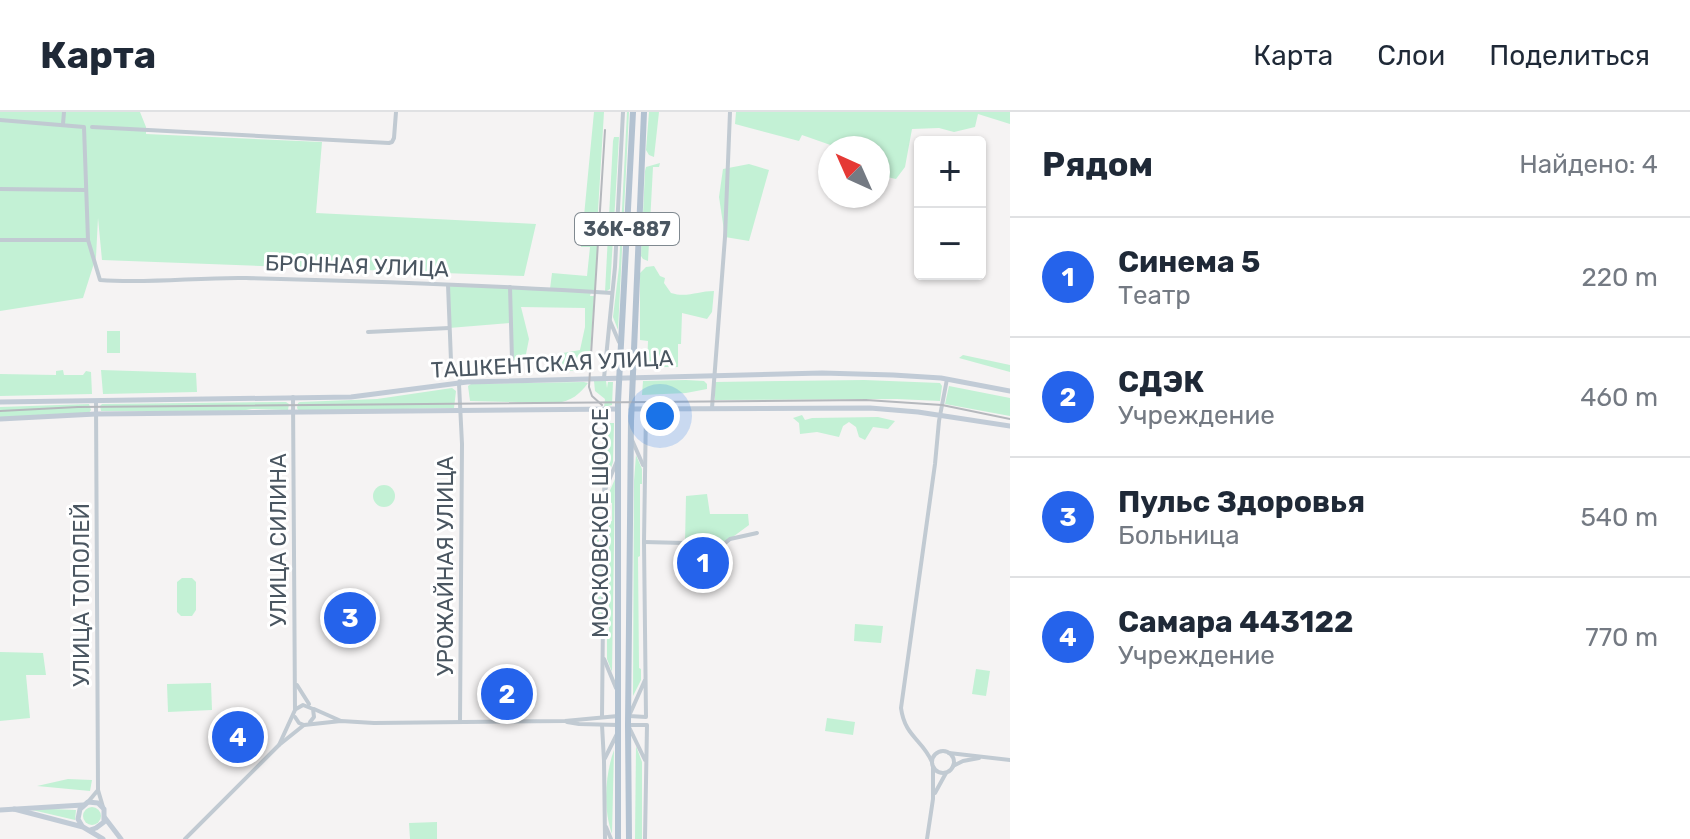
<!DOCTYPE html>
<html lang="ru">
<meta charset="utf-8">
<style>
:root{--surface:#fff;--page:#f6f6f7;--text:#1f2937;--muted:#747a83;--line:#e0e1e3;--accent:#2563eb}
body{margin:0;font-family:Rubik,sans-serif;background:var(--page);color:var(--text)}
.controls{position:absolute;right:24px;top:24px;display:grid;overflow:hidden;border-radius:8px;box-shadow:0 2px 6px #0004}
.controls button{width:72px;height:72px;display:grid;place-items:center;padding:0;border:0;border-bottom:2px solid var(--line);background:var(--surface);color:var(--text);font:40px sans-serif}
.compass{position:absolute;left:818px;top:24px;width:72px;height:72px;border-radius:50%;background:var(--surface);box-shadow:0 2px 6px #0004;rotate:315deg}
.you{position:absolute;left:660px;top:304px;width:28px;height:28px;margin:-20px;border:6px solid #fff;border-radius:50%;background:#1a73e8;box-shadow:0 0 0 12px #1a73e833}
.badge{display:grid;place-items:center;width:52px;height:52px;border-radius:50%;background:var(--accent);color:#fff;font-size:26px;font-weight:700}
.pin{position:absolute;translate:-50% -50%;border:4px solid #fff;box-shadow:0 2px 8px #0006}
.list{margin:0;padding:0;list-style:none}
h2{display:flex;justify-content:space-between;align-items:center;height:104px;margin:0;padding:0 32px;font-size:34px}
h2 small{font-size:26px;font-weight:400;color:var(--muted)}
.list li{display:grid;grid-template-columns:52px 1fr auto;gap:24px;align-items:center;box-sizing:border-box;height:120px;padding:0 32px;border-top:2px solid var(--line)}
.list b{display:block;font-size:30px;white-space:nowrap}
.list p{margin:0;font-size:26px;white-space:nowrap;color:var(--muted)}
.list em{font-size:26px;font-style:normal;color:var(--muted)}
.map{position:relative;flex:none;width:1010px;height:727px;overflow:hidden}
header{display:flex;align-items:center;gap:48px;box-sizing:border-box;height:112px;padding:0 40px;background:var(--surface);border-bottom:2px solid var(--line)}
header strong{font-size:38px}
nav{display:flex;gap:44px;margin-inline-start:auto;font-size:28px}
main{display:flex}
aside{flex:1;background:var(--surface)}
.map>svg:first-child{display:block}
.green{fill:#c3f1d5}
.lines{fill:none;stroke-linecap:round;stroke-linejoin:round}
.street{stroke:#c1cad2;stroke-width:4}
.secondary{stroke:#c1cbd6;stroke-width:5}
.primary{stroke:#b3c2d1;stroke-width:6}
.tram{stroke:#b5b8bd;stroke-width:2}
.labels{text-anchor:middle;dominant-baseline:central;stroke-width:6;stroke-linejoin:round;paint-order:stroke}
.shield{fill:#fff;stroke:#808990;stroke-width:2}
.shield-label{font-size:20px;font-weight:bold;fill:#4a5661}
.street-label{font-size:22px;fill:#4a5661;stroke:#fff}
</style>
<header>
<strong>Карта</strong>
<nav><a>Карта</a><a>Слои</a><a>Поделиться</a></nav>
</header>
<main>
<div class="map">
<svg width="1010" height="727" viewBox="0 0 1010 727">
<rect width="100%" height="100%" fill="#f5f3f3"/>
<g class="green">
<polygon points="0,0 140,0 146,15 146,22 322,30 316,101 536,112 524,164 102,148 98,106 96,145 83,186 0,199"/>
<polygon points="594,0 604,0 596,132 598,132 595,180 591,180 590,184 594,184 589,258 561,259 563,241 580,238 585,215 585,196 521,195 529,227 525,247 512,248 511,211 449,216 448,173 550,177 552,161 587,164 590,135 581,135"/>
<polygon points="627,0 629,0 618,218 613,205 619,155"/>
<polygon points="649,0 659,0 654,45 649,43 646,38"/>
<polygon points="736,0 1010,0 1010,12 978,2 975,15 954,20 939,16 912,17 905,55 896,67 878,63 878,36 839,36 802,23 799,29 735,12"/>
<polygon points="614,25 619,25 610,177 605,180 613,29"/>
<polygon points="660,51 659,55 653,55 648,149 643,147 641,144 645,59 646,55"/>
<polygon points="749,52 769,58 749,129 725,125 719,85 723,57"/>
<path d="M654 154 660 164 665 166 664 171 671 181C687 186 698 179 714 179L712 200 707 207 682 201 681 232H678V255H647L648 229 640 228V161L646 155Z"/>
<rect x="107" y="219" width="13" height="22"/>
<polygon points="963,243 1010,253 1010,260 959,246"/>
<polygon points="63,258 64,263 83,263 86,259 91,260 92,282 0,284 0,262 56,263 56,259"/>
<polygon points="101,258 196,261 197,280 103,282"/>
<polygon points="686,268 704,269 707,272 707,277 686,281 642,283 643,269"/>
<polygon points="864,268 940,271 942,274 940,289 897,287 715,288 715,270"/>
<polygon points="594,269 606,269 607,276 608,270 613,270 612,293 604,295 605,287 595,279"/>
<path d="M584 270 588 271C579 283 572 288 558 291L470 289 468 274 471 272Z"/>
<polygon points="949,274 1010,286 1010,304 945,292"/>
<polygon points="452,276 456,279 454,296 299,299 297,296 298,291 300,290 377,287"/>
<polygon points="286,290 289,292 288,298 252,297 240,299 101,299 100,294 102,292"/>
<polygon points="89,292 91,298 88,302 0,306 0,295"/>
<polygon points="802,303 805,308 812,306 878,305 895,309 888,317 873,315 865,328 859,325 856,315 849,310 843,314 839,325 817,320 800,322 799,311 793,306"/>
<polygon points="607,311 614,311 613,350 607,368"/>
<polygon points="636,343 642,357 642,372 640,372 640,444 638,445 639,556 641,557 641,568 633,584 634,369"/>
<polygon points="615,367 612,560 607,547 607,527 609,527 609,410 612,409 612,391 608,390 608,383"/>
<circle cx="384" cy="384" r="11"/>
<polygon points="707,382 710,402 748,402 749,413 730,427 719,432 685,431 686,384"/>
<polygon points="597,414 599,414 599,439 601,440 601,503 598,503 599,440 597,440"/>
<polygon points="182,466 192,466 196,470 196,498 192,504 181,504 177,500 177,470"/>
<polygon points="855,512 883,514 881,531 854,529"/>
<polygon points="0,540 43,541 46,563 26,563 30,606 0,609"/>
<polygon points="976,557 990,559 986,584 972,582"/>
<polygon points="211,571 212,598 168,600 167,572"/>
<polygon points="827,606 855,610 853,623 825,619"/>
<polygon points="636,634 642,650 642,727 635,727"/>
<path d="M614 638 612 722C603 697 605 663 614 638Z"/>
<polygon points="68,667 92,668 90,679 37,674"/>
<circle cx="92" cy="704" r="9"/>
<polygon points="28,696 76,698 75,708 28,697"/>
<polygon points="437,710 437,727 410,727 409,711"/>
</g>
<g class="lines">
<g class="street">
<path d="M0 8 84 15 88 128 100 168C149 172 198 165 246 166 368 169 490 173 612 181"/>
<polyline points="63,12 64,0"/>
<polyline points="92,15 389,31 392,30 394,26 396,0"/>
<polyline points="0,77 86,78"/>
<polyline points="0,128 88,128"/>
<path d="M448 173 451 249C458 257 462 261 459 272L462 332 460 610"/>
<polyline points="510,175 512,248"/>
<polyline points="610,209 619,230"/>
<polyline points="368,220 449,216"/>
<polyline points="604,266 615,155 623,0"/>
<polyline points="96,289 98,678 103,695"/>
<polyline points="712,296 725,125 730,0"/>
<polyline points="632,328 643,353"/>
<polyline points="605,378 617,349"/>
<polyline points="644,430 724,432 730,427 757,421"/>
<polyline points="604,547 616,576"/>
<polyline points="645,568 629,604 646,605 644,430 646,297"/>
<polyline points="297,573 309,592"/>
<polyline points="296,597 303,593 313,597 314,605 310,610"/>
<polyline points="314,597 341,609"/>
<polyline points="295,605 299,611 304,613 341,609 374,611 565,609 618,604"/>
<polyline points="602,605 605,298"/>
<polyline points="567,610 579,612 618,613"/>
<polyline points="602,613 604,649 605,727"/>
<polyline points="279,633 295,598 293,285"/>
<circle cx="943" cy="650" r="11"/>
<polyline points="949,641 1010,648"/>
<polyline points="605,646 617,622"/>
<path d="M932 650C922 627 905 625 901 596L935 352 939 309 947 267"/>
<polyline points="953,654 963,649 979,646"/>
<polyline points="935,681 946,661"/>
<polyline points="88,690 98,678"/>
<polyline points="606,715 611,727"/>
<polyline points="185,727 279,633 304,613"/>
<polyline points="645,727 647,613 628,613 645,648"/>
<polyline points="927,727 933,687 933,655"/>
</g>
<g class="secondary">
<polyline points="0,290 351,285 467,270 822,261 893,263 941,266 1010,279"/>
<polyline points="631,297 870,296 918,300 1010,314"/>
<polyline points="0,307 96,302 618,297"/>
<polyline points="14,697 83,715 103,727"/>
<polyline points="0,698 83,693"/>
<polyline points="105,706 121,727"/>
<polyline points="82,714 78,707 80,697 88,690 98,691 104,697 104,710 96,716 90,718"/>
</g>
<g class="primary">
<polyline points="618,727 618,290 633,0"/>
<polyline points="629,727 628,613 631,309 644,0"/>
</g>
<g class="tram">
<polyline points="602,293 592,284 589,275 605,18"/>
<polyline points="0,299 78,295 866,288 942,293 1010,307"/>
</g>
</g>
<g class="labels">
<rect class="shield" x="575" y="101" width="104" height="32" rx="6"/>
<g class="shield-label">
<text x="627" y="117">36К-887</text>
</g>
<g class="street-label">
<text transform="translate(357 154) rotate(2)">БРОННАЯ УЛИЦА</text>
<text transform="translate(552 252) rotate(-3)">ТАШКЕНТСКАЯ УЛИЦА</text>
<text transform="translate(600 411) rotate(-90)">МОСКОВСКОЕ ШОССЕ</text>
<text transform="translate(278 428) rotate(-90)">УЛИЦА СИЛИНА</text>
<text transform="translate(445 454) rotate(-90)">УРОЖАЙНАЯ УЛИЦА</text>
<text transform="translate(81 483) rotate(-90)">УЛИЦА ТОПОЛЕЙ</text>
</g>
</g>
</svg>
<div class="controls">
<button>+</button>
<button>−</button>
</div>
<svg class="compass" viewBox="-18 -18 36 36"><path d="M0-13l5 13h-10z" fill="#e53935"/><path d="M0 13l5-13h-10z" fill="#747a83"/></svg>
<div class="you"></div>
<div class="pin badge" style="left:703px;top:451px">1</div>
<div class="pin badge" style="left:507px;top:582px">2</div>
<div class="pin badge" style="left:350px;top:506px">3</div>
<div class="pin badge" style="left:238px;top:625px">4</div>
</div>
<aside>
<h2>Рядом<small>Найдено: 4</small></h2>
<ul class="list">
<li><span class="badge">1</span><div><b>Синема 5</b><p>Театр</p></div><em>220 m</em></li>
<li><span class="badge">2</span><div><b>СДЭК</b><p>Учреждение</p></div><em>460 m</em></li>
<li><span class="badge">3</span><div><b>Пульс Здоровья</b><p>Больница</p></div><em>540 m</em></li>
<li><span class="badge">4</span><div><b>Самара 443122</b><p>Учреждение</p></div><em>770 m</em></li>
</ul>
</aside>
</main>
